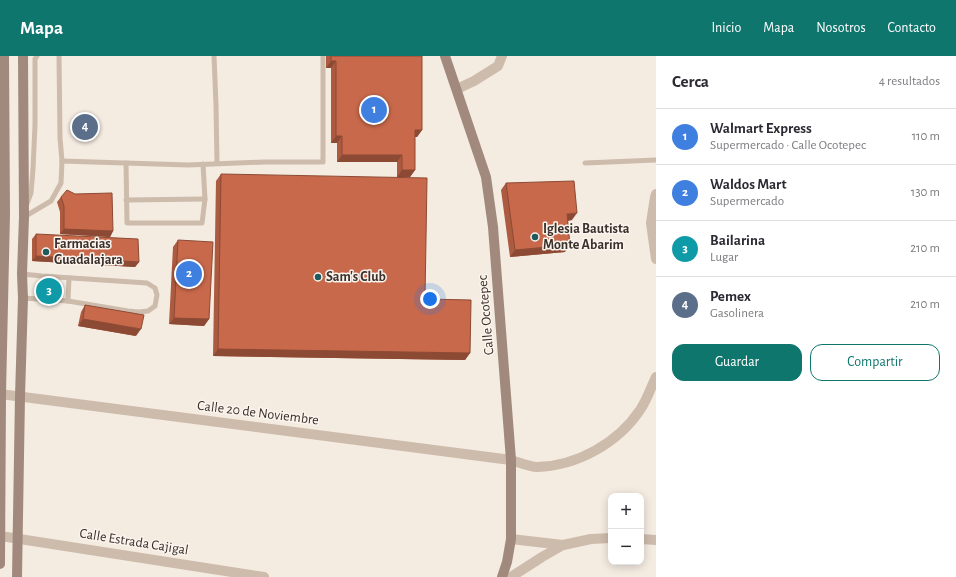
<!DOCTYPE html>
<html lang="es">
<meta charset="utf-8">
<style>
:root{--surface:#fff;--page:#f7f7f7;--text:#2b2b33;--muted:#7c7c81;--line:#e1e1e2;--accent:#0f766e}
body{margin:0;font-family:"Alegreya Sans",sans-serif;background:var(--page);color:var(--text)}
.controls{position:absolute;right:12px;bottom:12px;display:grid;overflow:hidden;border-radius:8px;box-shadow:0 2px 10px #0003}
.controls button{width:36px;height:36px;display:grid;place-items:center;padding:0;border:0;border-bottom:1px solid var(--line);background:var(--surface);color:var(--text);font:20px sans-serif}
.you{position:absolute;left:430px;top:243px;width:14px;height:14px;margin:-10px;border:3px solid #fff;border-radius:50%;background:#1a73e8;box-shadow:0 0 0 6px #1a73e833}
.badge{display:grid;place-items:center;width:26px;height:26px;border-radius:50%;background:var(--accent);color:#fff;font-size:13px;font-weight:700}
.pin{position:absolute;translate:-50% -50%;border:2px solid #fff;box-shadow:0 1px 4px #0006}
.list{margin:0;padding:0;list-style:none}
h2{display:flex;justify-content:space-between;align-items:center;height:52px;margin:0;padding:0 16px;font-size:17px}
h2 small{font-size:13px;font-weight:400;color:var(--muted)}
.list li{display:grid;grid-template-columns:26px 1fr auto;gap:12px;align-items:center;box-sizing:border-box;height:56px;padding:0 16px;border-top:1px solid var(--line)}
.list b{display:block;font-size:15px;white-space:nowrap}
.list p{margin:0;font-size:13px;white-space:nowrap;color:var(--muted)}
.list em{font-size:13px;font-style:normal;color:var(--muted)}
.actions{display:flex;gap:8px;padding:12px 16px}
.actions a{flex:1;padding:9px 0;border:1px solid var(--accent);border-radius:12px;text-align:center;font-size:14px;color:var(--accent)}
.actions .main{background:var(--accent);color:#fff}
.map{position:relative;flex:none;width:656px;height:521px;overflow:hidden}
header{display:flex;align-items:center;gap:24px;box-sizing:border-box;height:56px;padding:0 20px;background:var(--accent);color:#fff}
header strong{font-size:19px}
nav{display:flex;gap:22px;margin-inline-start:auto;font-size:14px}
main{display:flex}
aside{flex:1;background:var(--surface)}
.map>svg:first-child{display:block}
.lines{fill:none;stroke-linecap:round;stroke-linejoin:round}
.lane{stroke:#cdbbac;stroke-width:5}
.street{stroke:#cdbbac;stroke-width:10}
.secondary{stroke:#a18a7d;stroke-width:10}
.wall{fill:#ac5a40}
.shaded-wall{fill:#8c4a34}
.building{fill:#c8694b;stroke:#8c4a34}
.poi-dot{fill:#1f5a5e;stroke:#fbf5ee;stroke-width:1.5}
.labels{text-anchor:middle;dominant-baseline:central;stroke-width:3;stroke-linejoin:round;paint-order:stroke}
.poi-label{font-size:14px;font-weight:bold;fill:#3b302b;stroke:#fbf5ee;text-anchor:start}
.street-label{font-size:14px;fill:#3b302b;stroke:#fbf5ee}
</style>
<header>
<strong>Mapa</strong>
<nav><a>Inicio</a><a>Mapa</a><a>Nosotros</a><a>Contacto</a></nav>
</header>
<main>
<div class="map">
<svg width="656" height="521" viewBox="0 0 656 521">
<rect width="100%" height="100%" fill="#f4ebe1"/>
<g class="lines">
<g class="lane">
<polyline points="214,0 216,49 217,107"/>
<polyline points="62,105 188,109 264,106 323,106 323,0"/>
<polyline points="126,107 127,167 202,167 205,143 203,108"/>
<polyline points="585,107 656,104"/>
<polyline points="126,144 205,143"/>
<polyline points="26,150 31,137 33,113 35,69 35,3 37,0"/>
<polyline points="24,161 51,145 61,127 62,105 60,82 59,0"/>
<polyline points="22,218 42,220 147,227 155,232 157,239 155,250 148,255 139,256 128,255 68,245 23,242"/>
<polyline points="68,245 69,222"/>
</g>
<g class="street">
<polyline points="457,33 474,25 498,10 502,0"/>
<polyline points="656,138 655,141 651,167 656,203"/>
<path d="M0 338 511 404C518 406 530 411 537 411 577 410 618 387 640 354 647 344 651 331 656 321"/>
<polyline points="0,480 264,521"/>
<polyline points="511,483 563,489"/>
<polyline points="641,483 656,484"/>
<polyline points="511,521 542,501 563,489 591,483 611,482"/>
</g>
<g class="secondary">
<polyline points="445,0 486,121 493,171 511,404 511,483 507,506 502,521"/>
<polyline points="0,508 1,338 5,158 4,0"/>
<polyline points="17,521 20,340 23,242 22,218 24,161 23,0"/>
</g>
</g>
<g class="wall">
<polygon points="326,0 422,0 422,74 417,81 415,81 415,114 410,121 397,121 397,106 337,106 337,87 331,87 331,12 326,12"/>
<polygon points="221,118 425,243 470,297 465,304 213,300 216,125"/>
<polygon points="506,127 572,164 568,165 565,196 510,201 501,134"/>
<polygon points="61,141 113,175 110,181 60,178 60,156 57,146"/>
<polygon points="36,178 139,206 135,211 32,205 32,183"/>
<polygon points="178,184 209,263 204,270 169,268 173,191"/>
<polygon points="85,249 136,280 78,270 81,256"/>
</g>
<g class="shaded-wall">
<polygon points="331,5 336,5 331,12 326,12"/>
<polygon points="415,74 422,74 417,81 410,81"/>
<polygon points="336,80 342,80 337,87 331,87"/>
<polygon points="342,99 402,99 397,106 337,106"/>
<polygon points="402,114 415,114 410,121 397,121"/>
<polygon points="577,157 572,164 562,165 567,158"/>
<polygon points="64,173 113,175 110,181 60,178"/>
<polygon points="570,189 565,196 510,201 515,194"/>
<polygon points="36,200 139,206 135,211 32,205"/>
<polygon points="174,262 209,263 204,270 169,268"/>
<polygon points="83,263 141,273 136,280 78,270"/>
<polygon points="218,293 470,297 465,304 213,300"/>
</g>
<g class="building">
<polygon points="331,0 422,0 422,74 415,74 415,114 402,114 402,99 342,99 342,80 336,80 336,5 331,5"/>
<polygon points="221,118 427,122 425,243 471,244 470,297 218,293"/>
<polygon points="574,125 577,157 567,158 570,189 515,194 506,127"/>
<polygon points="67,134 75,138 112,137 113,175 64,173 64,150 61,141"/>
<polygon points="36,178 138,183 139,206 36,200"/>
<polygon points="178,184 213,186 209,263 174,262"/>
<polygon points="85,249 144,259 141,273 83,263"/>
</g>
<g class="poi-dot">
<circle cx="535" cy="181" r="4"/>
<circle cx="46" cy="196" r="4"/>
<circle cx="318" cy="221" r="4"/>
</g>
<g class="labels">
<g class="poi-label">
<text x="543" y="173">Iglesia Bautista<tspan x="543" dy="16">Monte Abarim</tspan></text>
<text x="54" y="188">Farmacias<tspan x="54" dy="16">Guadalajara</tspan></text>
<text x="326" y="221">Sam's Club</text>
</g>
<g class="street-label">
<text transform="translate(486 259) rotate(-95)">Calle Ocotepec</text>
<text transform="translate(258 357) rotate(7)">Calle 20 de Noviembre</text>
<text transform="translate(134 486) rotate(9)">Calle Estrada Cajigal</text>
</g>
</g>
</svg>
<div class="controls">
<button>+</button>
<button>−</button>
</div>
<div class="you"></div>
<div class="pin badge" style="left:374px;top:54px;background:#3f7fe0">1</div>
<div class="pin badge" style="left:189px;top:218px;background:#3f7fe0">2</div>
<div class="pin badge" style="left:49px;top:235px;background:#0f9aa8">3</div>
<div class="pin badge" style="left:85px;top:71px;background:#5c6f8a">4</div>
</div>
<aside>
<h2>Cerca<small>4 resultados</small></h2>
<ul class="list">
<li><span class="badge" style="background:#3f7fe0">1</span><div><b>Walmart Express</b><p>Supermercado · Calle Ocotepec</p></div><em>110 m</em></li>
<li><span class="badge" style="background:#3f7fe0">2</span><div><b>Waldos Mart</b><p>Supermercado</p></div><em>130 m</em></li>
<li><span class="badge" style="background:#0f9aa8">3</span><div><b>Bailarina</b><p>Lugar</p></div><em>210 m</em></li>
<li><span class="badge" style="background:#5c6f8a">4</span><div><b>Pemex</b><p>Gasolinera</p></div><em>210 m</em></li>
</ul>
<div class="actions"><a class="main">Guardar</a><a>Compartir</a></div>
</aside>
</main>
